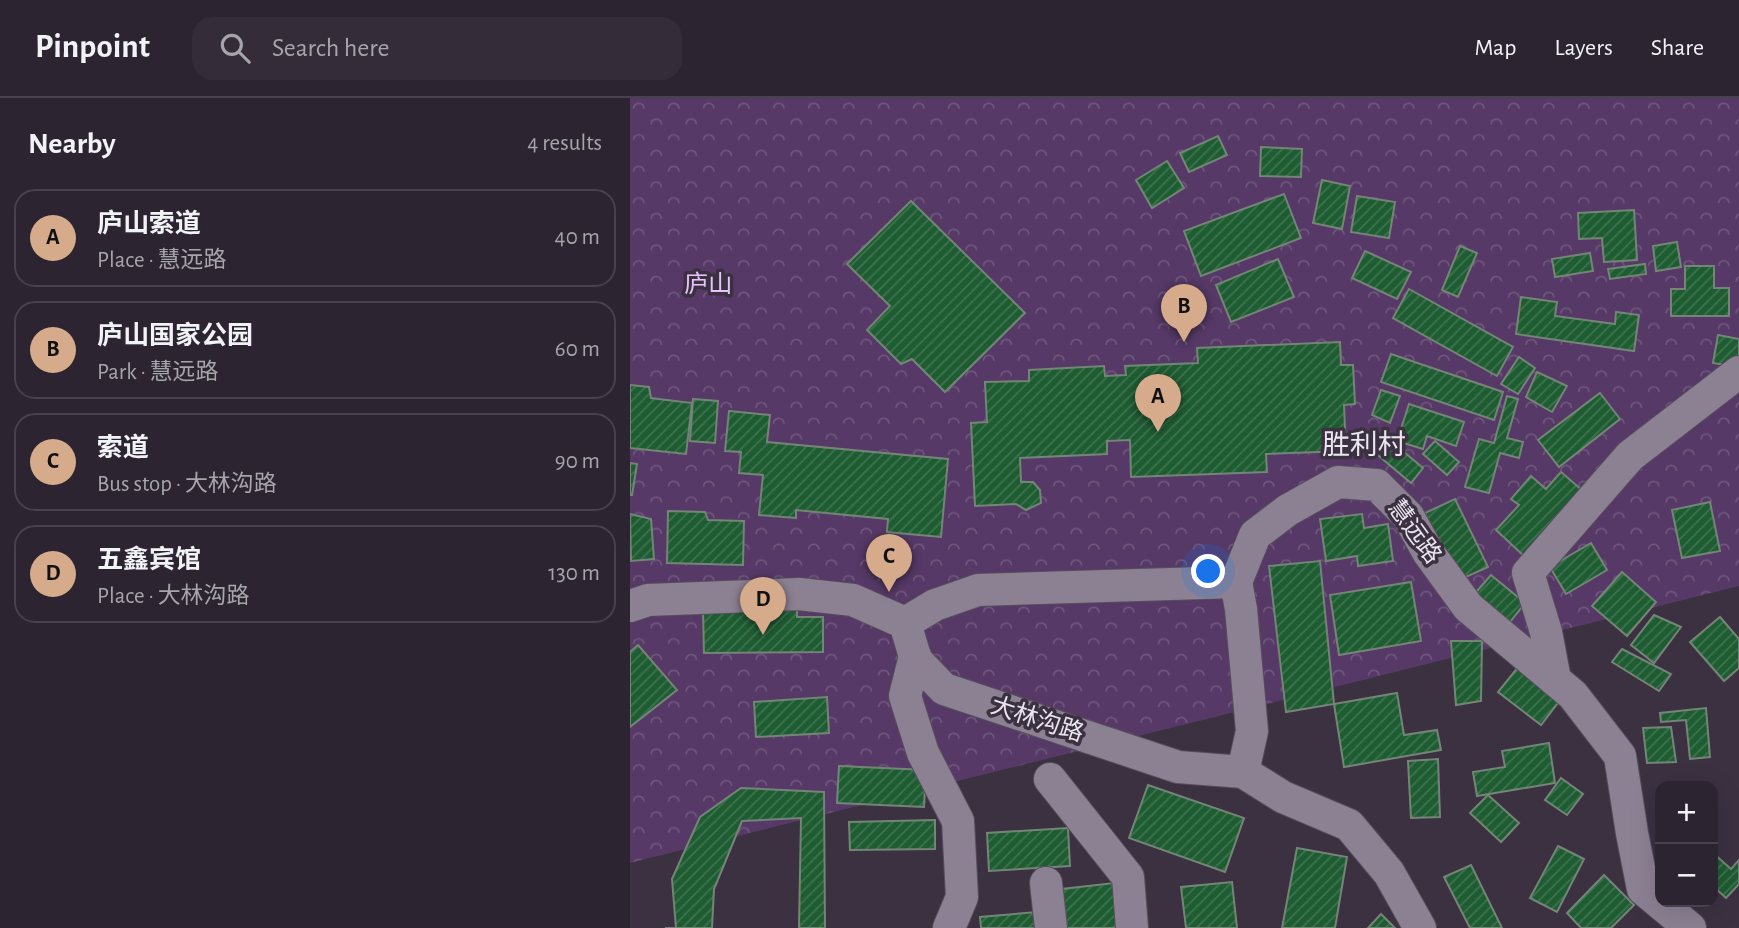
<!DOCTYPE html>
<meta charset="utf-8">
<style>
:root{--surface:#2c2531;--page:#342d39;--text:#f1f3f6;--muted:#a6a5ab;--line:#48424d;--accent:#d6ab8b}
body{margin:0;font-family:"Alegreya Sans","Noto Sans SC",sans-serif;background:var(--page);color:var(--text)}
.controls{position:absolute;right:21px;bottom:21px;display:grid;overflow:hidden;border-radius:14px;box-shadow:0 7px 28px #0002}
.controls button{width:63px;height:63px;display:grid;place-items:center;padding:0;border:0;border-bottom:2px solid var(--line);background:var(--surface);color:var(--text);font:35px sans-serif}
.you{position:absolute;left:579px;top:474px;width:24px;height:24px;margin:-18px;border:5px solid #fff;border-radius:50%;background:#1a73e8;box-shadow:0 0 0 10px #1a73e833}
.badge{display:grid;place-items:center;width:46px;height:46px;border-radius:50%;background:var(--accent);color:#111;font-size:23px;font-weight:700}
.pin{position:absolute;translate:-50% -58px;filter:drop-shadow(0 2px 4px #0008)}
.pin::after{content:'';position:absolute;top:37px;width:24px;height:21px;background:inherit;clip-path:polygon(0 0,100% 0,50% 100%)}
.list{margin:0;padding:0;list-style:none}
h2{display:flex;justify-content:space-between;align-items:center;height:91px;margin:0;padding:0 28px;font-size:30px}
h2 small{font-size:23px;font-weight:400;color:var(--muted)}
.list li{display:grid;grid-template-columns:46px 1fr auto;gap:21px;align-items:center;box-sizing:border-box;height:98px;margin:0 14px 14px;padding:0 14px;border:2px solid var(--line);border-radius:21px}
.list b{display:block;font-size:26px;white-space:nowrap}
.list p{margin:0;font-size:23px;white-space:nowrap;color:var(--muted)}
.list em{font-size:23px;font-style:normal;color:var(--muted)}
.icon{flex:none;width:38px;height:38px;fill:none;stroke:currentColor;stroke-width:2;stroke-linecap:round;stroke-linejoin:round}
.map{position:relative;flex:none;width:1109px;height:830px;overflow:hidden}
header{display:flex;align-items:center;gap:42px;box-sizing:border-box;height:98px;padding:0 35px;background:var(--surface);border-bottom:2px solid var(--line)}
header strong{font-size:33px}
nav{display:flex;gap:38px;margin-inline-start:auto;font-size:24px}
.search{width:490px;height:63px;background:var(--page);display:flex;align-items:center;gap:18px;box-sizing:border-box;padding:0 24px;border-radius:21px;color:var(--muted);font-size:26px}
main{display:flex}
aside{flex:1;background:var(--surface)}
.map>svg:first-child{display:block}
.forest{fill:url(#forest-crowns)}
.building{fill:url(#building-hatch);stroke:#748577;stroke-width:2}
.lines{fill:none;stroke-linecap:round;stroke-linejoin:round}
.minor-casing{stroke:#564e5b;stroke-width:34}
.minor{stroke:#8c8193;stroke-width:32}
.labels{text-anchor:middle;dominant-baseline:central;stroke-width:7;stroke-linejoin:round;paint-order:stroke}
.park-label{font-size:24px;fill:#e8c4ff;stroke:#3b3141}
.street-label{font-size:24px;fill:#ebe5ef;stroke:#3b3141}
.quarter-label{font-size:28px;fill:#ebe5ef;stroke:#3b3141}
</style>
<header>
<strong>Pinpoint</strong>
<div class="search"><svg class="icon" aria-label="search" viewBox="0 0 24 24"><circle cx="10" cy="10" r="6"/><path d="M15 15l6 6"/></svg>Search here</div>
<nav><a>Map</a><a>Layers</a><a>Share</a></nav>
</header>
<main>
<aside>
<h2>Nearby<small>4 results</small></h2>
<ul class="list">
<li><span class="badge">A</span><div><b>庐山索道</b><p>Place · 慧远路</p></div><em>40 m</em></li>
<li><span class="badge">B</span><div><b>庐山国家公园</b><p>Park · 慧远路</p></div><em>60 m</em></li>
<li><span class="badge">C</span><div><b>索道</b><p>Bus stop · 大林沟路</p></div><em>90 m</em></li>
<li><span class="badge">D</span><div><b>五鑫宾馆</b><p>Place · 大林沟路</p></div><em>130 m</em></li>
</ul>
</aside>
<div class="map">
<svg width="1109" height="830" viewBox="0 0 1109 830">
<defs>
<pattern id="forest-crowns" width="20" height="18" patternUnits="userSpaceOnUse" patternTransform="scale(1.75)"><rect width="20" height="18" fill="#563966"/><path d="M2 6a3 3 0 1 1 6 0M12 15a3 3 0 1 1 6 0" fill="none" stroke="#6e567c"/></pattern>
<pattern id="building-hatch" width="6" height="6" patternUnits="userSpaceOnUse" patternTransform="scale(1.75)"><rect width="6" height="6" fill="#1e5c32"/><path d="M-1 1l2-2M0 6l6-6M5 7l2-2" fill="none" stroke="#3f7350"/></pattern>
</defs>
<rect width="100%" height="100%" fill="#3b3141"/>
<polygon class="forest" points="0,0 1109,0 1109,488 0,765"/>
<g class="building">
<polygon points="588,38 597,57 559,74 550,55"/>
<polygon points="631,49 672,51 671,79 630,78"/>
<polygon points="537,63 554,90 522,110 506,82"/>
<polygon points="692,82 720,88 712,131 683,125"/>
<polygon points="654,96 671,140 571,178 554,133"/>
<polygon points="727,98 765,104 759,140 721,134"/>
<polygon points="281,103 395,215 315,294 282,261 271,266 237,232 260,208 217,166"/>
<polygon points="1004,112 1007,162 974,164 972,140 949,141 948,115"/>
<polygon points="1047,144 1051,169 1026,173 1023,148"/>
<polygon points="830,148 847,155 828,199 812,192"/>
<polygon points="735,153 781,174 767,201 722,180"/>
<polygon points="960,155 963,173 925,179 922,161"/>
<polygon points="648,161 664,199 601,224 586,187"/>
<polygon points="1015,166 1016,176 980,181 978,171"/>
<polygon points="1055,168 1084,168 1084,190 1099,190 1099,218 1041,218 1041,191 1055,191"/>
<polygon points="779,191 883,249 867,278 763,220"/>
<polygon points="891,199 927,204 925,218 985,226 986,214 1009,217 1004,253 886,236"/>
<polygon points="1088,237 1109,241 1109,257 1107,269 1083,265"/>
<polygon points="710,244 711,267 723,267 725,306 714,307 716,353 636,356 637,374 501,379 500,342 477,343 477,356 390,360 391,384 403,384 410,392 411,405 396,412 386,406 345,408 341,325 357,324 355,284 399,283 399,272 474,268 475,278 496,277 495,268 568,265 567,250"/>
<polygon points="761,256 873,294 864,322 751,284"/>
<polygon points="889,259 905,270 888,296 871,286"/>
<polygon points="907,274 937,288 922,314 896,299"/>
<polygon points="0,287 19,289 21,300 62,305 56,356 0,350"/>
<polygon points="751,292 770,298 760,325 742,317"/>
<polygon points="970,295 990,321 929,369 908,342"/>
<polygon points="877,298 888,301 877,340 893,344 889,360 870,355 859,395 835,389 849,341 864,345"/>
<polygon points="63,301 88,303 85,345 60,343"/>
<polygon points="779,306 834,324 826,348 797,338 793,351 767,343"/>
<polygon points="99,313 140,317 137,344 318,361 311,439 257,434 258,421 166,412 166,420 129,417 133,377 109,375 111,354 95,353"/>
<polygon points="755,338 793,370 781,385 743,353"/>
<polygon points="805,343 829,364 817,377 793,356"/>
<polygon points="0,365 7,366 2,397 0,397"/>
<polygon points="931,374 953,393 895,459 866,432 889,407 881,401 901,378 916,391"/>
<polygon points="825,401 858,469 827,483 795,415"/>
<polygon points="1080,404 1090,453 1052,460 1042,412"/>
<polygon points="38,413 75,414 78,422 114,423 113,467 37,465"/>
<polygon points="0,416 21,421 24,461 1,463"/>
<polygon points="732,416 734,430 758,426 763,463 728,468 727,458 696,463 690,421"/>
<polygon points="961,445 977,472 936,496 920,469"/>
<polygon points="690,463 704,606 656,614 639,468"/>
<polygon points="992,474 1026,504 997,538 962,508"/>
<polygon points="861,477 895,505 876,529 841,500"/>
<polygon points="781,484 791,543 709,557 700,497"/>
<polygon points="167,507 167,519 193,519 193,554 74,555 73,513"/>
<polygon points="1024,517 1051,529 1024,565 1001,547"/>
<polygon points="1090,519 1109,541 1109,570 1094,583 1060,544"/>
<polygon points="821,543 852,543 851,603 826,607"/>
<polygon points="8,547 47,592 0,629 0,554"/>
<polygon points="992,551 1041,576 1029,593 982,564"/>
<polygon points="889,568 931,601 911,627 868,594"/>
<polygon points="767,595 774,637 807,632 811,652 714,669 704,606"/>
<polygon points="197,599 199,635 126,639 124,604"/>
<polygon points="1076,610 1080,659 1060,661 1056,622 1031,624 1030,615"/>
<polygon points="1041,629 1046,664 1017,665 1013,630"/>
<polygon points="919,645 925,685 847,698 843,674 875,669 872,653"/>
<polygon points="808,661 810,719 781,720 778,663"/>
<polygon points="209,668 296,672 294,709 207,705"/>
<polygon points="931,680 953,696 937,717 915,702"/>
<polygon points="518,687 614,720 595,774 499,740"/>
<polygon points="111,690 194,694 195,830 169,830 171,720 112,723 84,791 82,830 35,830 46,830 42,781 70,719"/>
<polygon points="858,697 889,725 871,744 840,715"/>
<polygon points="305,722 305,751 220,752 219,724"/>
<polygon points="438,730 440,768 359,773 357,735"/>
<polygon points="928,748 954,761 927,814 900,800"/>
<polygon points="667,750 717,759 705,830 652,830"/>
<polygon points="1083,755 1101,771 1109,762 1109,786 1096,800 1083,788"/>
<polygon points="841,767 872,830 840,830 814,779"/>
<polygon points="974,777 1004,807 981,830 951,830 937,815"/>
<polygon points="602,784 607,830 556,830 551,789"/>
<polygon points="484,785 489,830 437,830 432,791"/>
<polygon points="407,814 409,830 351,830 350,819"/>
<polygon points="751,816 765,830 738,830"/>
</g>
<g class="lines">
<defs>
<g id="minor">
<polyline points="606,484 611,511 622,633 613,674"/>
<polyline points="0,508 18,502 169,496 223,502 275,525 286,562 314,591 548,669 613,674 653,699 719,727 759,775 790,830"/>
<polyline points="275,525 305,507 348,492 606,484 625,437 658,412 708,384 747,387 778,418 798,454 838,509 943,597 990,658 1002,735 1013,791 1060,830"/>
<polyline points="285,558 275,598 293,655 328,723 332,799 319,830"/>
<polyline points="925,582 916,534 898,475 1000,358 1109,274"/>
<polyline points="420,681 498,779 502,830"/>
<polyline points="416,785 421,830"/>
</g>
</defs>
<use href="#minor" class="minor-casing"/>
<use href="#minor" class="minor"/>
</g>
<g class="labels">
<g class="park-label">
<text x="78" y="187">庐山</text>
</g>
<g class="street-label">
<text transform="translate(784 434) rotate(54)">慧远路</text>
<text transform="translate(407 622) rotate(18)">大林沟路</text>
</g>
<g class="quarter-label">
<text x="734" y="348">胜利村</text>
</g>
</g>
</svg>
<div class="controls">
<button>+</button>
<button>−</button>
</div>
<div class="you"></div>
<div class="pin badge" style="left:528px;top:334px">A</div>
<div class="pin badge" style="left:554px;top:244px">B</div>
<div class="pin badge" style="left:259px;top:494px">C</div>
<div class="pin badge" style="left:133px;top:537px">D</div>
</div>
</main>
